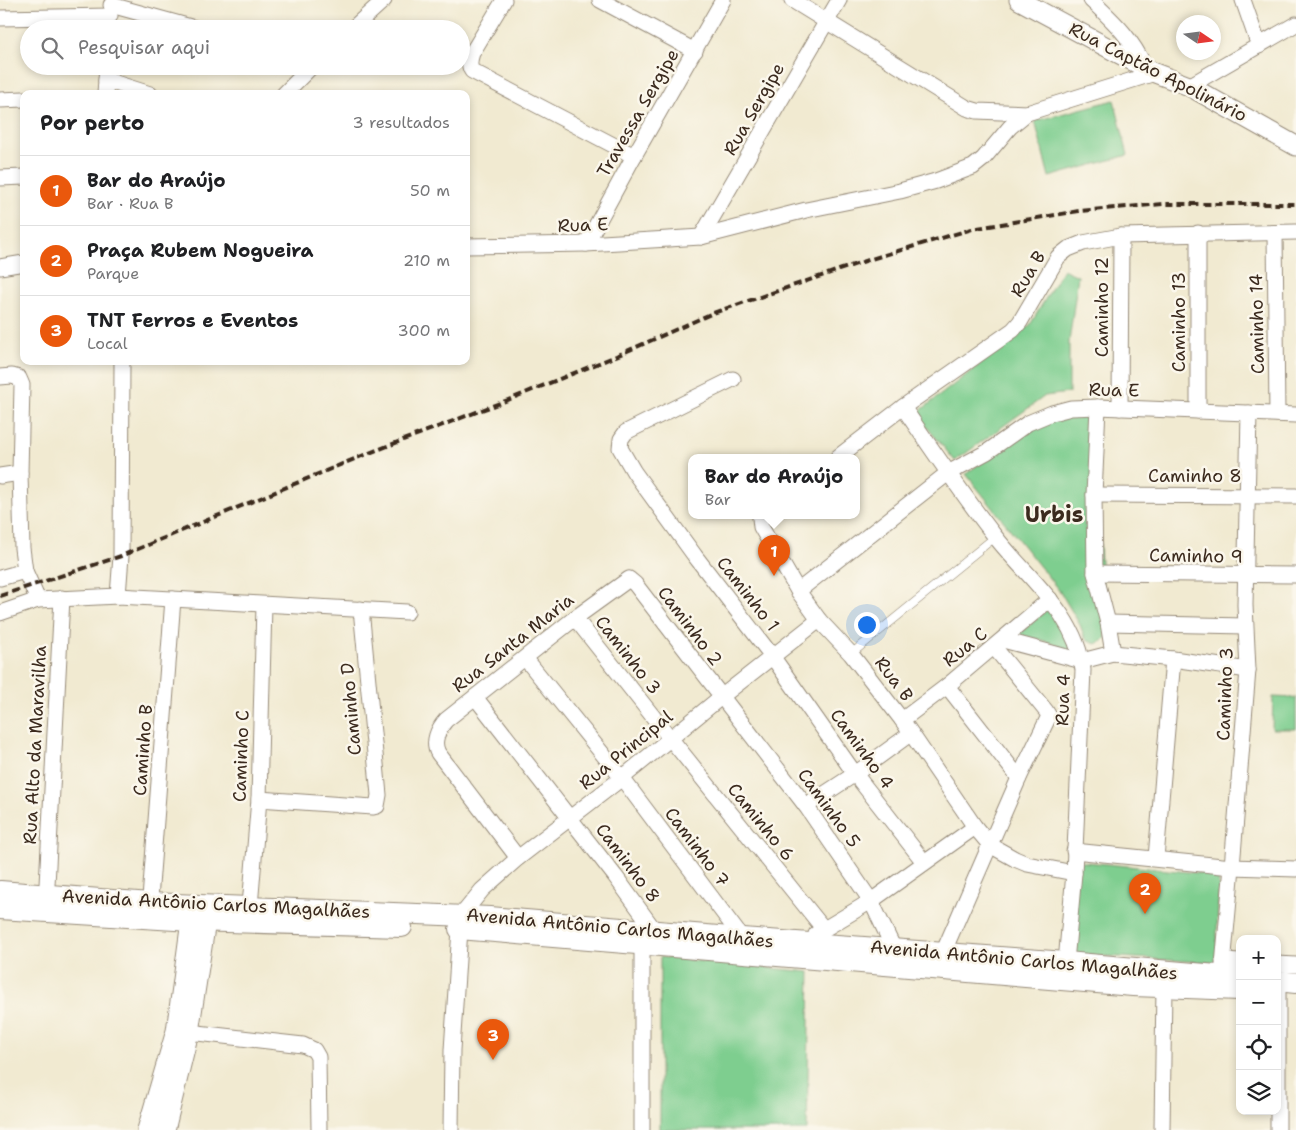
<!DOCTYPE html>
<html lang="pt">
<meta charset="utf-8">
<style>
:root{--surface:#fff;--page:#f2f2f2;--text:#202124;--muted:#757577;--line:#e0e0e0;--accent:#ea580c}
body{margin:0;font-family:"Shantell Sans",sans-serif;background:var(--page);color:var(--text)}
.controls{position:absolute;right:15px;bottom:15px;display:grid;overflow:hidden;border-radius:10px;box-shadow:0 2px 8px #0003}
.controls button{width:45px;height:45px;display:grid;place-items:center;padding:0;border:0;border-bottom:1px solid var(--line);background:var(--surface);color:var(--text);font:25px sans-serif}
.compass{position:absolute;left:1176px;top:15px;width:45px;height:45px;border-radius:50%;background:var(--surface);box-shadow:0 2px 8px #0003;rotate:103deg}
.you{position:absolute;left:866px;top:624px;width:18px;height:18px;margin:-12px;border:4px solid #fff;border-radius:50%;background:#1a73e8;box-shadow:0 0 0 8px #1a73e833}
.badge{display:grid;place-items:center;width:32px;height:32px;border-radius:50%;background:var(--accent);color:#fff;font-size:16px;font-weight:700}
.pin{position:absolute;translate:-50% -41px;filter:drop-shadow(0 1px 2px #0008)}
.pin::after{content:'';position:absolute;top:26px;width:18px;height:15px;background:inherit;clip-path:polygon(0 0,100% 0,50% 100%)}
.popup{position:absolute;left:688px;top:454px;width:172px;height:65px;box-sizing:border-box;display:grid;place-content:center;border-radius:10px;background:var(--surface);filter:drop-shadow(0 1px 4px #0005);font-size:16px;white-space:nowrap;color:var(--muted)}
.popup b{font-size:19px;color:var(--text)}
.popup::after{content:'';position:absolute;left:50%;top:100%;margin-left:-10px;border:10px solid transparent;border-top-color:var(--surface)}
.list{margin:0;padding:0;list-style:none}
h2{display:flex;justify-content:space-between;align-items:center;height:65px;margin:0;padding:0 20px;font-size:21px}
h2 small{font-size:16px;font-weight:400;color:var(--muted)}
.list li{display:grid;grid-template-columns:32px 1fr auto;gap:15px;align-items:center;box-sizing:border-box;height:70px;padding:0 20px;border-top:1px solid var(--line)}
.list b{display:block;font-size:19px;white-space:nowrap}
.list p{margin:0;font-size:16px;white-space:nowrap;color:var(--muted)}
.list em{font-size:16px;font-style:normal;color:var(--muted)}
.icon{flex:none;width:28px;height:28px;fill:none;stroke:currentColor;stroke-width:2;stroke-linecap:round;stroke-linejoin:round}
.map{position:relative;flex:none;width:1296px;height:1130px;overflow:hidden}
.search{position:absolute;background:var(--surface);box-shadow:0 2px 8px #0003;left:20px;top:20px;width:450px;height:55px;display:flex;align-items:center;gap:12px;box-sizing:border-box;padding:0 18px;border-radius:28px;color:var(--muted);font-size:19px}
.panel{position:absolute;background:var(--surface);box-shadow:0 2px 8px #0003;left:20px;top:90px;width:450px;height:275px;border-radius:10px}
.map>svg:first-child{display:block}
.green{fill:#7ece8f;stroke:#5c7c56}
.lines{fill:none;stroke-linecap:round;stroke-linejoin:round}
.service-casing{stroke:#968a78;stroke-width:9}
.minor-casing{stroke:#968a78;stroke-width:17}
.tertiary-casing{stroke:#968a78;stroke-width:21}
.secondary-casing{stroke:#968a78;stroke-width:22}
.service{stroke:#fff;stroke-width:8}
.minor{stroke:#fff;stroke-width:15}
.tertiary{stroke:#fff;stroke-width:19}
.secondary{stroke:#fff;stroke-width:20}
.rail{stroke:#3b2a1e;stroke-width:4;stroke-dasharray:8 4;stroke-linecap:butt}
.labels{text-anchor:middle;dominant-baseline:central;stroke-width:5;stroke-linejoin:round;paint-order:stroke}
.street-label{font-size:18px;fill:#3b2a1e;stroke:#fbf7ec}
.district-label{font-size:22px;font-weight:bold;fill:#3b2a1e;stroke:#fbf7ec}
</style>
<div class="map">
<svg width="1296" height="1130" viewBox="0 0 1296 1130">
<rect width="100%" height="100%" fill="#fbf7ec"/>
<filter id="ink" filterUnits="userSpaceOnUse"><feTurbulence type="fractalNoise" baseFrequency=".02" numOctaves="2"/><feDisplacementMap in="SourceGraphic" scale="10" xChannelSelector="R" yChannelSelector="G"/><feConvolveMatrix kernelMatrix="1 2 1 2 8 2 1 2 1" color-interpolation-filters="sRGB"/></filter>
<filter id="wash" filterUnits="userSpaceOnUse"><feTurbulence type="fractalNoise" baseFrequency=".0096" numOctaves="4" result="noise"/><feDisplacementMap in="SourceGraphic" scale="20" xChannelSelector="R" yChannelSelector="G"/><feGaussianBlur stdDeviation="1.12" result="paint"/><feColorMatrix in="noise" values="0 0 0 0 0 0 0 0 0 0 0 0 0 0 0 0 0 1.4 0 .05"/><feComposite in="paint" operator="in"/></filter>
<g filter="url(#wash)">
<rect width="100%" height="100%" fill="#f1ead1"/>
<g class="green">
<polygon points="1114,100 1128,155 1049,177 1035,121"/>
<polygon points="1063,269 1078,276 1069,342 1069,393 1045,396 955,461 916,414 1030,325"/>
<polygon points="1091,413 1106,638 1103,641 1096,644 1088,641 1085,638 1080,625 1061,593 966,474 1025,429 1045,417"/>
<path d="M1057 601 1076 649 1068 651C1052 642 1036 638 1018 635Z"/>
<polygon points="1273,697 1296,698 1296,729 1272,729"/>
<polygon points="1076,861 1219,875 1216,963 1071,954"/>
<polygon points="660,957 810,972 807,1130 660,1130"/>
</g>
</g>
<g filter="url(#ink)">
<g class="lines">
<defs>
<polyline id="service" points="851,654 995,537"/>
<g id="minor">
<path d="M504 0 472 53C470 59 468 65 472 71L634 156"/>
<polyline points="600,0 695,51"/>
<polyline points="792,0 967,108 977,111 1027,113"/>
<path d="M1091 0C1115 23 1130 36 1145 67"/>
<polyline points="1243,0 1259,46"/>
<polyline points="111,5 198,29"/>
<polyline points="0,18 110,16"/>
<polyline points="352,29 384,0"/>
<polyline points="106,80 150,94"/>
<polyline points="1189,86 1296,24"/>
<polyline points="105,94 107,66"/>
<polyline points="284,94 312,66"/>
<polyline points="0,100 24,99"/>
<polyline points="0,178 24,177"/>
<polyline points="1275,233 1277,414"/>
<polyline points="701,237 839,0"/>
<polyline points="586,244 634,156 723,0"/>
<polyline points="466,246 586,244 701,237 806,210 900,191 936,181 973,167 983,159 1010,127 1027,113 1155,73"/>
<polyline points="0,267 24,263"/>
<polyline points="0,377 12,376 19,378 22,385 20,473 22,548 25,571 38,600"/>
<polyline points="733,379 626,432 621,439 620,448 634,472 695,556 772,656 855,774 924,862"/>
<path d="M903 407C933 451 962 494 994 535 1027 578 1076 613 1083 670L1074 873 1066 962"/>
<polyline points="1098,407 1094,495 1095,573 1108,623 1113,653"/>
<polyline points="1120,408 1121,236"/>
<polyline points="1198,411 1198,233"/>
<polyline points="838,457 903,407 1013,330 1020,322 1058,257 1068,249 1083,243 1121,236 1296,232"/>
<polyline points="0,476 20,473"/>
<polyline points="1094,495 1296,496"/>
<polyline points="763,515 760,518 761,527 798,591 819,620 851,654 902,720 975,827 990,845 1015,859 1027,864 1074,873"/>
<polyline points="1095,573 1296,575"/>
<polyline points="0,578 25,571"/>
<polyline points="798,591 948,473 987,452 1028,423 1052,413 1071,408 1098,407 1296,415"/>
<polyline points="118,596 121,556 122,361"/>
<polyline points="0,613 38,600 118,596 407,612"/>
<polyline points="575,618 670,738 823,928"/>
<polyline points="1108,623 1245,626"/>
<polyline points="1003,640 1082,661 1113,653 1173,659 1248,670"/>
<polyline points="525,658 622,778 742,938"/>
<polyline points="947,686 1019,778"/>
<polyline points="475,697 615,876 655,931"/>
<polyline points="902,720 947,686 1050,599"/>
<polyline points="259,799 373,807 377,806 379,795 361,609"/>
<polyline points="806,806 855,774 910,734"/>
<polyline points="1074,851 1232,867 1296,869"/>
<path d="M518 858 438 753C432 742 438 729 446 720L575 618 629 579 635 584 806 806 871 901 894 949"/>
<polyline points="1156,858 1173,659"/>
<polyline points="46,904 62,598"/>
<polyline points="149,912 173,599"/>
<polyline points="461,916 482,890 518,858 622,778 721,697 819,620"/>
<polyline points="249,918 259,799 264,605"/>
<polyline points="816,934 871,901 975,827"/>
<polyline points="943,953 1019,778 1049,716 1046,711 994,647"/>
<polyline points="1223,961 1240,962"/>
<polyline points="1277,964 1296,965"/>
<polyline points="1222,976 1232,867 1248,670 1245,605 1249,413"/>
<polyline points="180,1031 303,1045 314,1050 318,1057 319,1130"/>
<polyline points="451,1130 452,1050 460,929"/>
<polyline points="642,1130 642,945"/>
<polyline points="1162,1130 1164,987"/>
<polyline points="1278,1130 1278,992"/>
</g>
<g id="tertiary">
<polyline points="1019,0 1155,73 1189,86 1296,146"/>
<polyline points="147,1130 176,1031 191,921"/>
<polyline points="165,1130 189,1032 206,921"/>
</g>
<g id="secondary">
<polyline points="0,891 150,903 490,917 742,938 1066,962 1240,977"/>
<polyline points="0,909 191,921 402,927"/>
<polyline points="459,929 1133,986 1240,990"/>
<polyline points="1277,981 1296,983"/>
</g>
</defs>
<use href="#service" class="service-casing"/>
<use href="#minor" class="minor-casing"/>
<use href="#tertiary" class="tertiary-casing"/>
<use href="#secondary" class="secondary-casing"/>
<use href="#service" class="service"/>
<use href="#minor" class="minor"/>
<use href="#tertiary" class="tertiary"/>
<use href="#secondary" class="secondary"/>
<polyline class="rail" points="0,596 121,556 364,455 508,400 616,356 713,313 871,259 972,229 1079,211 1163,204 1296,204"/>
</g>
</g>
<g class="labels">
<g class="street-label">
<text transform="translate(1158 72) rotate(27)">Rua Captão Apolinário</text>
<text transform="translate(754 109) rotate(-60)">Rua Sergipe</text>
<text transform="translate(638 113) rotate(-60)">Travessa Sergipe</text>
<text transform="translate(583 225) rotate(-2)">Rua E</text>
<text transform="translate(1028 274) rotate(-59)">Rua B</text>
<text transform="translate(1102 307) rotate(-90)">Caminho 12</text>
<text transform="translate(1179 322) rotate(-90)">Caminho 13</text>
<text transform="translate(1257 324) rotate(-91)">Caminho 14</text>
<text transform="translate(1114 390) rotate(1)">Rua E</text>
<text x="1195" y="476">Caminho 8</text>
<text transform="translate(1196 556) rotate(1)">Caminho 9</text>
<text transform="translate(748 594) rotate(52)">Caminho 1</text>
<text transform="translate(690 626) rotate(53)">Caminho 2</text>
<text transform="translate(513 643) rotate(-38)">Rua Santa Maria</text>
<text transform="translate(965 647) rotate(-39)">Rua C</text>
<text transform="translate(628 655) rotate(52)">Caminho 3</text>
<text transform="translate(894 679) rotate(53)">Rua B</text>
<text transform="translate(1225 694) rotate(-88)">Caminho 3</text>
<text transform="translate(1063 700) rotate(-88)">Rua 4</text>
<text transform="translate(351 709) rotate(-95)">Caminho D</text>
<text transform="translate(35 745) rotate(-87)">Rua Alto da Maravilha</text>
<text transform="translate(862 749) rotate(54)">Caminho 4</text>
<text transform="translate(143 750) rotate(-86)">Caminho B</text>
<text transform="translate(626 750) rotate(-39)">Rua Principal</text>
<text transform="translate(241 756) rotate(-88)">Caminho C</text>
<text transform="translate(829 808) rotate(54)">Caminho 5</text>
<text transform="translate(761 822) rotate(51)">Caminho 6</text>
<text transform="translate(697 847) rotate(53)">Caminho 7</text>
<text transform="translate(628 863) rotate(53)">Caminho 8</text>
<text transform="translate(216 904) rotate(3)">Avenida Antônio Carlos Magalhães</text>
<text transform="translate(620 928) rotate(5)">Avenida Antônio Carlos Magalhães</text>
<text transform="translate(1024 960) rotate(5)">Avenida Antônio Carlos Magalhães</text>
</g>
<g class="district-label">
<text x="1054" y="514">Urbis</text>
</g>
</g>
</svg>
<div class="controls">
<button>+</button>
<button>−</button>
<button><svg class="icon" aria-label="locate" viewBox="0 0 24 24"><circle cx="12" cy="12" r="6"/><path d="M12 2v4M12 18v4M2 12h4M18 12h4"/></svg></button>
<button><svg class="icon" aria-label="layers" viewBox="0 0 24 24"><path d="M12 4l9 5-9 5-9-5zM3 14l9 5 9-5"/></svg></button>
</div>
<svg class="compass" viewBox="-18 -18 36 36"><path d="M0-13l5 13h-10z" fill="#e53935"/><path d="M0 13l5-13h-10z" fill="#757577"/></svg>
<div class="you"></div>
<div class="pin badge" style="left:774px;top:576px">1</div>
<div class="popup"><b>Bar do Araújo</b>Bar</div>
<div class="pin badge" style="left:1145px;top:914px">2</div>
<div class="pin badge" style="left:493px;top:1060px">3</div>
<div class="search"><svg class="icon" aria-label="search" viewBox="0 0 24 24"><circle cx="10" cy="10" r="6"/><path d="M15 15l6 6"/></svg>Pesquisar aqui</div>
<section class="panel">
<h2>Por perto<small>3 resultados</small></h2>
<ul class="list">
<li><span class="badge">1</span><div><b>Bar do Araújo</b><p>Bar · Rua B</p></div><em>50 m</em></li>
<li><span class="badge">2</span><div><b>Praça Rubem Nogueira</b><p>Parque</p></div><em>210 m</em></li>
<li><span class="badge">3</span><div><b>TNT Ferros e Eventos</b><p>Local</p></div><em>300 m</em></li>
</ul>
</section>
</div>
